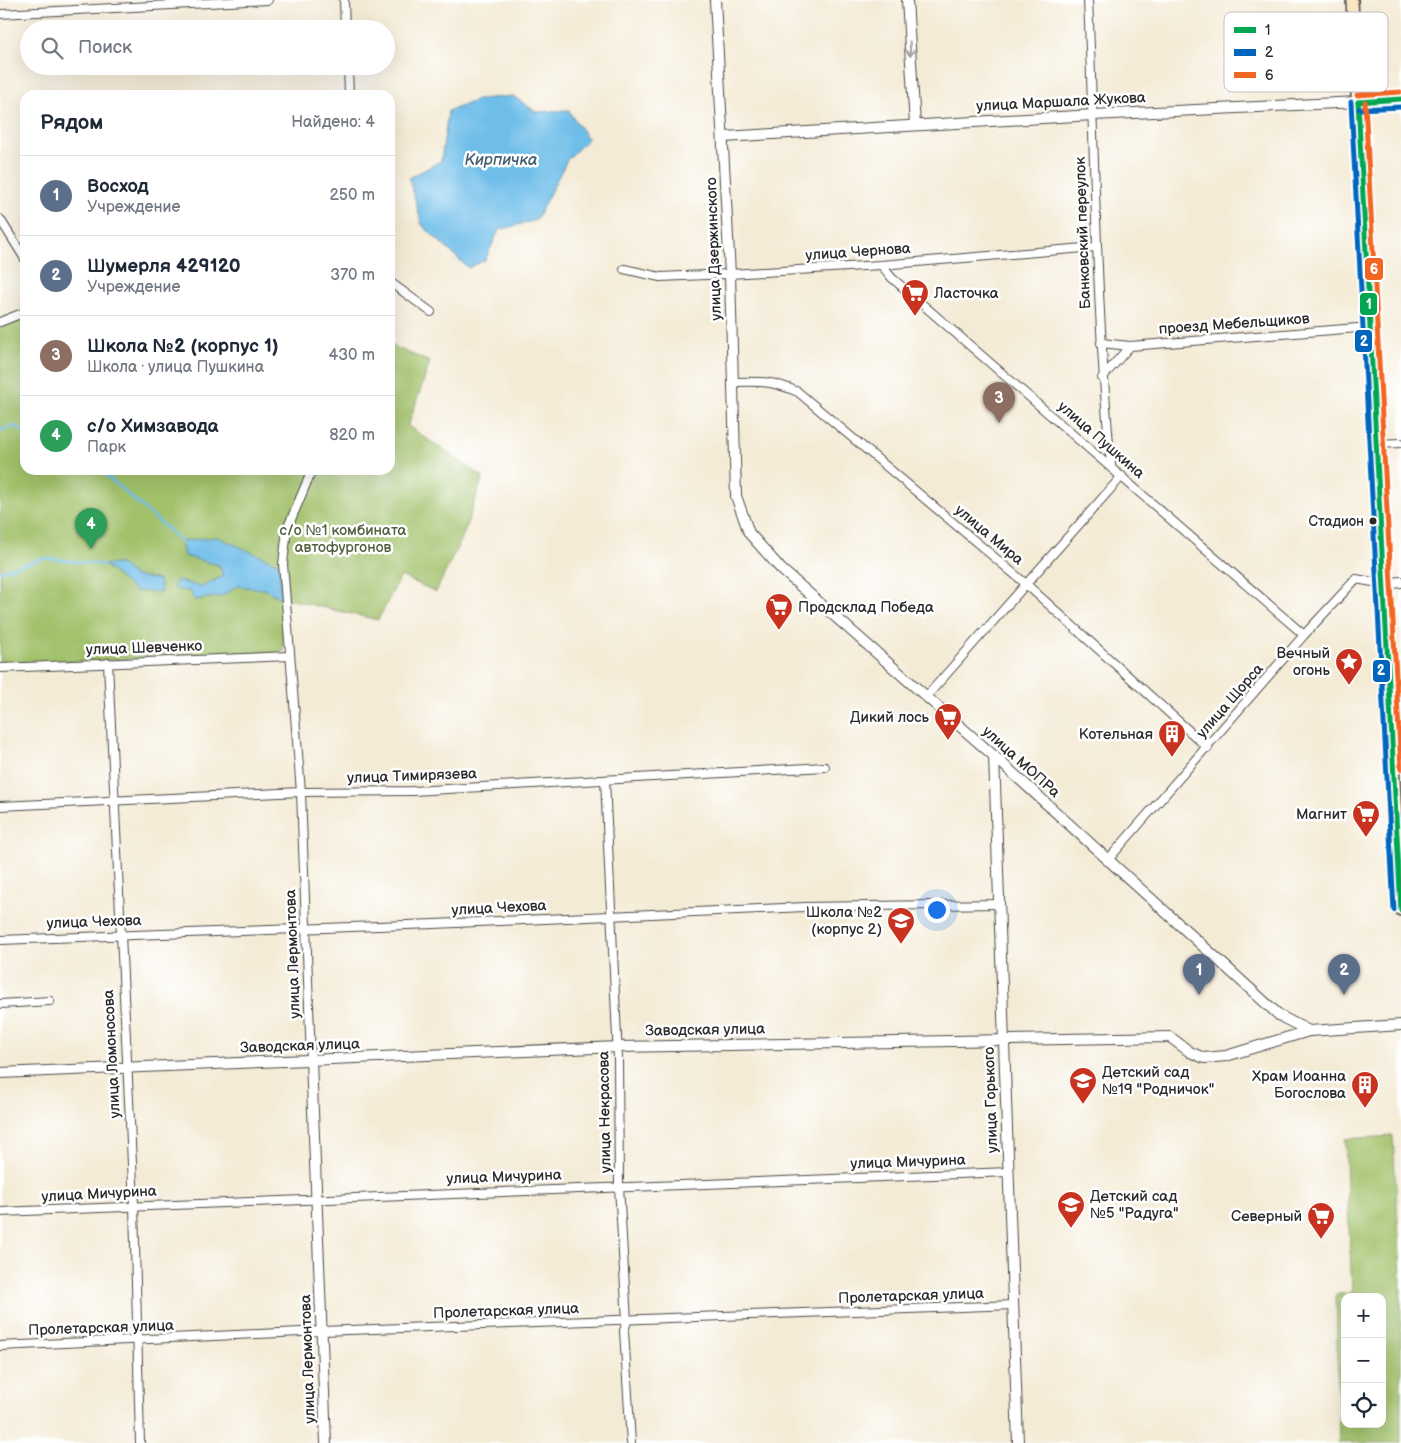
<!DOCTYPE html>
<html lang="ru">
<meta charset="utf-8">
<style>
:root{--surface:#fff;--page:#f2f2f3;--text:#1f2937;--muted:#747a83;--line:#e0e1e3;--accent:#c8321e}
body{margin:0;font-family:"Balsamiq Sans",sans-serif;background:var(--page);color:var(--text)}
.controls{position:absolute;right:15px;bottom:15px;display:grid;overflow:hidden;border-radius:10px;box-shadow:0 5px 20px #0002}
.controls button{width:45px;height:45px;display:grid;place-items:center;padding:0;border:0;border-bottom:1px solid var(--line);background:var(--surface);color:var(--text);font:25px sans-serif}
.you{position:absolute;left:936px;top:909px;width:18px;height:18px;margin:-12px;border:4px solid #fff;border-radius:50%;background:#1a73e8;box-shadow:0 0 0 8px #1a73e833}
.badge{display:grid;place-items:center;width:32px;height:32px;border-radius:50%;background:var(--accent);color:#fff;font-size:16px;font-weight:700}
.pin{position:absolute;translate:-50% -41px;filter:drop-shadow(0 1px 2px #0008)}
.pin::after{content:'';position:absolute;top:26px;width:18px;height:15px;background:inherit;clip-path:polygon(0 0,100% 0,50% 100%)}
.list{margin:0;padding:0;list-style:none}
h2{display:flex;justify-content:space-between;align-items:center;height:65px;margin:0;padding:0 20px;font-size:21px}
h2 small{font-size:16px;font-weight:400;color:var(--muted)}
.list li{display:grid;grid-template-columns:32px 1fr auto;gap:15px;align-items:center;box-sizing:border-box;height:80px;padding:0 20px;border-top:1px solid var(--line)}
.list b{display:block;font-size:19px;white-space:nowrap}
.list p{margin:0;font-size:16px;white-space:nowrap;color:var(--muted)}
.list em{font-size:16px;font-style:normal;color:var(--muted)}
.icon{flex:none;width:28px;height:28px;fill:none;stroke:currentColor;stroke-width:2;stroke-linecap:round;stroke-linejoin:round}
.map{position:relative;flex:none;width:1401px;height:1443px;overflow:hidden}
.search{position:absolute;background:var(--surface);box-shadow:0 5px 20px #0002;left:20px;top:20px;width:375px;height:55px;display:flex;align-items:center;gap:12px;box-sizing:border-box;padding:0 18px;border-radius:28px;color:var(--muted);font-size:19px}
.panel{position:absolute;background:var(--surface);box-shadow:0 5px 20px #0002;left:20px;top:90px;width:375px;height:385px;border-radius:15px}
.map>svg:first-child{display:block}
.green{fill:#a1c16a;stroke:#66764a;fill-rule:evenodd}
.water{fill:#6ebee9;stroke:#4c748a}
.lines{fill:none;stroke-linecap:round;stroke-linejoin:round}
.stream{stroke:#6ebee9;stroke-width:2.5}
.minor-casing{stroke:#494845;stroke-width:10}
.tertiary-casing{stroke:#494845;stroke-width:12}
.secondary-casing{stroke:#494845;stroke-width:14}
.minor{stroke:#fff;stroke-width:8}
.tertiary{stroke:#fff;stroke-width:10}
.secondary{stroke:#fbe6c4;stroke-width:11}
.bus-1-casing{stroke:#fff;stroke-width:9}
.bus-2-casing{stroke:#fff;stroke-width:9}
.bus-3-casing{stroke:#fff;stroke-width:9}
.bus-1{stroke:#00a651;stroke-width:5}
.bus-2{stroke:#0065bd;stroke-width:5}
.bus-3{stroke:#f26522;stroke-width:5}
.oneway{stroke:#a0a0a0}
.bus-dot{fill:#2b2b2b;stroke:#fff;stroke-width:2}
.labels{text-anchor:middle;dominant-baseline:central;stroke-width:5;stroke-linejoin:round;paint-order:stroke}
.bus-label{font-size:14px;fill:#2b2b2b;stroke:#fff;text-anchor:end}
.street-label{font-size:15px;fill:#2b2b2b;stroke:#fff}
.poi-label{font-size:15px;fill:#2b2b2b;stroke:#fff;text-anchor:end}
.park-label{font-size:15px;fill:#546041;stroke:#fff}
.water-label{font-size:16px;font-style:italic;fill:#425e6e;stroke:#fff}
.key{fill:#fff;stroke:#bfbfbf;stroke-width:1}
.key-label{font-size:14px;fill:#2b2b2b}
.line-badge{stroke:#fff;stroke-width:2}
.badge-label{font-size:14px;text-anchor:middle;font-weight:bold;fill:#fff}
</style>
<div class="map">
<svg width="1401" height="1443" viewBox="0 0 1401 1443">
<rect width="100%" height="100%" fill="#fff"/>
<filter id="ink" filterUnits="userSpaceOnUse"><feTurbulence type="fractalNoise" baseFrequency=".02" numOctaves="2"/><feDisplacementMap in="SourceGraphic" scale="10" xChannelSelector="R" yChannelSelector="G"/><feConvolveMatrix kernelMatrix="1 2 1 2 8 2 1 2 1" color-interpolation-filters="sRGB"/></filter>
<filter id="wash" filterUnits="userSpaceOnUse"><feTurbulence type="fractalNoise" baseFrequency=".0096" numOctaves="4" result="noise"/><feDisplacementMap in="SourceGraphic" scale="20" xChannelSelector="R" yChannelSelector="G"/><feGaussianBlur stdDeviation="1.12" result="paint"/><feColorMatrix in="noise" values="0 0 0 0 0 0 0 0 0 0 0 0 0 0 0 0 0 1.4 0 .05"/><feComposite in="paint" operator="in"/></filter>
<g filter="url(#wash)">
<rect width="100%" height="100%" fill="#f4ebd6"/>
<g class="green">
<path d="M25 315V470H390V345L430 362 408 426 483 477 464 533 436 592 401 576 378 620 282 598 283 652 0 665V327ZM181 541 281 598 264 589 237 586 222 596 195 600 190 591 224 576 219 565 184 556ZM120 564 134 576 159 580 135 591 104 565Z"/>
<path d="M1393 1136 1401 1275V1443H1339L1336 1294 1352 1293 1345 1139ZM1345 1297H1382V1424H1345Z"/>
</g>
<g class="water">
<polygon points="513,96 536,112 568,110 588,139 567,160 536,220 499,230 485,260 468,268 422,225 409,178 441,161 448,111 480,99"/>
<polygon points="217,537 279,564 281,598 264,589 237,586 222,596 194,600 190,591 174,589 176,580 202,587 223,576 219,565 184,556 181,541"/>
<polygon points="120,564 134,576 159,580 161,592 135,591 104,565"/>
</g>
<g class="lines">
<g class="stream">
<polyline points="0,431 12,426 25,431"/>
<polyline points="100,470 181,541"/>
<polyline points="0,571 45,558 104,565"/>
</g>
</g>
</g>
<g filter="url(#ink)">
<g class="lines">
<defs>
<g id="minor">
<polyline points="344,0 345,29"/>
<path d="M1088 0C1095 155 1096 310 1111 465"/>
<polyline points="0,14 268,0"/>
<polyline points="348,66 349,95"/>
<polyline points="0,219 25,259"/>
<polyline points="881,265 892,278 1304,635"/>
<polyline points="624,269 660,277 730,274 881,265 1096,247"/>
<polyline points="390,282 431,312"/>
<polyline points="0,322 25,312"/>
<polyline points="1101,343 1130,346 1370,327"/>
<polyline points="1102,378 1130,346"/>
<path d="M734 382C761 381 773 381 798 392L1026 584 1208 748"/>
<polyline points="1376,444 1401,443"/>
<polyline points="108,663 134,1205 140,1443"/>
<polyline points="0,668 290,656"/>
<polyline points="926,697 1122,476"/>
<polyline points="605,780 618,1059 619,1186 627,1321 624,1331 631,1443"/>
<polyline points="0,806 301,792 413,791 825,767"/>
<polyline points="1107,861 1304,635 1356,579 1384,584"/>
<polyline points="0,940 434,924 805,907 999,904"/>
<polyline points="0,1004 50,1001"/>
<polyline points="311,1060 301,792 283,564 287,529 312,470"/>
<polyline points="0,1212 1009,1172"/>
<polyline points="0,1346 322,1331 1014,1305"/>
</g>
<g id="tertiary">
<polyline points="715,0 730,274 736,496 749,533 781,569 994,756 1280,1016 1309,1031"/>
<polyline points="907,0 915,125"/>
<polyline points="724,137 1093,115 1358,102"/>
<polyline points="1384,584 1401,582"/>
<polyline points="994,756 1018,1443"/>
<polyline points="311,1060 326,1443"/>
<polyline points="0,1073 618,1047 1170,1037 1190,1052 1204,1058 1226,1056 1309,1031 1401,1025"/>
</g>
<g id="secondary">
<polyline points="1352,0 1401,910"/>
<polyline points="1358,102 1401,99"/>
</g>
</defs>
<use href="#minor" class="minor-casing"/>
<use href="#tertiary" class="tertiary-casing"/>
<use href="#secondary" class="secondary-casing"/>
<use href="#minor" class="minor"/>
<use href="#tertiary" class="tertiary"/>
<use href="#secondary" class="secondary"/>
<defs>
<g id="bus-1">
<polyline points="1358,102 1401,910"/>
<polyline points="1358,102 1401,99"/>
</g>
<g id="bus-2">
<polyline points="1351,102 1394,910"/>
<polyline points="1359,109 1401,107"/>
</g>
<g id="bus-3">
<polyline points="1357,95 1400,92"/>
<polyline points="1365,102 1401,769"/>
</g>
</defs>
<use href="#bus-1" class="bus-1-casing"/>
<use href="#bus-2" class="bus-2-casing"/>
<use href="#bus-3" class="bus-3-casing"/>
<use href="#bus-1" class="bus-1"/>
<use href="#bus-2" class="bus-2"/>
<use href="#bus-3" class="bus-3"/>
</g>
<defs><path id="oneway-shaft" d="M-6 0H5M1.5-3L5.5 0L1.5 3" fill="none" stroke-width="1.6" stroke-linecap="round" stroke-linejoin="round" transform="scale(1.25)"/></defs>
<use class="oneway" href="#oneway-shaft" transform="translate(910 49) rotate(87)"/>
</g>
<defs>
<symbol id="supermarket-pin" viewBox="-11 -11 22 30"><path d="M0 17L-7.5 6A9.5 9.5 0 1 1 7.5 6Z" fill="#c8321e" stroke="#fff"/><path d="M-6-5.5h2.5l.6 2H6L4.5 2H-2.5L-4.4-4H-6ZM-1.5 3.2a1.3 1.3 0 1 0 .1 0ZM3 3.2a1.3 1.3 0 1 0 .1 0Z" fill="#fff"/></symbol>
<symbol id="sight-pin" viewBox="-11 -11 22 30"><path d="M0 17L-7.5 6A9.5 9.5 0 1 1 7.5 6Z" fill="#c8321e" stroke="#fff"/><path d="M0-6L1.8-2.2L6-1.7L2.9 1.2L3.7 5.4L0 3.3L-3.7 5.4L-2.9 1.2L-6-1.7L-1.8-2.2Z" fill="#fff"/></symbol>
<symbol id="building-pin" viewBox="-11 -11 22 30"><path d="M0 17L-7.5 6A9.5 9.5 0 1 1 7.5 6Z" fill="#c8321e" stroke="#fff"/><path d="M-4-6H4V6H1V3H-1V6H-4ZM-2.5-4.3h1.7v1.8h-1.7ZM.8-4.3h1.7v1.8H.8ZM-2.5-1h1.7V.8h-1.7ZM.8-1h1.7V.8H.8Z" fill="#fff"/></symbol>
<symbol id="school-pin" viewBox="-11 -11 22 30"><path d="M0 17L-7.5 6A9.5 9.5 0 1 1 7.5 6Z" fill="#c8321e" stroke="#fff"/><path d="M0-5L7-2L0 1L-7-2ZM-4 1L0 2.5L4 1V4Q0 6-4 4Z" fill="#fff"/></symbol>
</defs>
<g fill-rule="evenodd">
<use href="#supermarket-pin" x="899" y="277" width="32" height="43"/>
<use href="#supermarket-pin" x="763" y="591" width="32" height="43"/>
<use href="#sight-pin" x="1333" y="646" width="32" height="43"/>
<use href="#supermarket-pin" x="932" y="701" width="32" height="43"/>
<use href="#building-pin" x="1156" y="718" width="32" height="43"/>
<use href="#supermarket-pin" x="1350" y="798" width="32" height="43"/>
<use href="#school-pin" x="885" y="905" width="32" height="43"/>
<use href="#school-pin" x="1067" y="1065" width="32" height="43"/>
<use href="#building-pin" x="1349" y="1069" width="32" height="43"/>
<use href="#school-pin" x="1055" y="1189" width="32" height="43"/>
<use href="#supermarket-pin" x="1305" y="1200" width="32" height="43"/>
</g>
<circle class="bus-dot" cx="1373" cy="521" r="4.5"/>
<g class="labels">
<g class="bus-label">
<text x="1364" y="521">Стадион</text>
</g>
<g class="street-label">
<text transform="translate(1061 102) rotate(-3)">улица Маршала Жукова</text>
<text transform="translate(1083 233) rotate(-92)">Банковский переулок</text>
<text transform="translate(714 249) rotate(-92)">улица Дзержинского</text>
<text transform="translate(858 252) rotate(-4)">улица Чернова</text>
<text transform="translate(1234 324) rotate(-4)">проезд Мебельщиков</text>
<text transform="translate(1101 440) rotate(41)">улица Пушкина</text>
<text transform="translate(989 535) rotate(40)">улица Мира</text>
<text transform="translate(144 648) rotate(-2)">улица Шевченко</text>
<text transform="translate(1230 701) rotate(-49)">улица Щорса</text>
<text transform="translate(1021 762) rotate(42)">улица МОПРа</text>
<text transform="translate(412 776) rotate(-2)">улица Тимирязева</text>
<text transform="translate(499 908) rotate(-3)">улица Чехова</text>
<text transform="translate(94 922) rotate(-2)">улица Чехова</text>
<text transform="translate(293 954) rotate(-92)">улица Лермонтова</text>
<text transform="translate(705 1030) rotate(-1)">Заводская улица</text>
<text transform="translate(300 1046) rotate(-2)">Заводская улица</text>
<text transform="translate(112 1054) rotate(-93)">улица Ломоносова</text>
<text transform="translate(991 1100) rotate(-92)">улица Горького</text>
<text transform="translate(605 1112) rotate(-91)">улица Некрасова</text>
<text transform="translate(908 1162) rotate(-2)">улица Мичурина</text>
<text transform="translate(504 1177) rotate(-2)">улица Мичурина</text>
<text transform="translate(99 1194) rotate(-3)">улица Мичурина</text>
<text transform="translate(911 1296) rotate(-2)">Пролетарская улица</text>
<text transform="translate(506 1311) rotate(-2)">Пролетарская улица</text>
<text transform="translate(101 1328) rotate(-2)">Пролетарская улица</text>
<text transform="translate(308 1359) rotate(-92)">улица Лермонтова</text>
</g>
<g class="poi-label">
<text x="934" y="293" text-anchor="start">Ласточка</text>
<text x="798" y="607" text-anchor="start">Продсклад Победа</text>
<text x="1330" y="653">Вечный<tspan x="1330" dy="17">огонь</tspan></text>
<text x="929" y="717">Дикий лось</text>
<text x="1153" y="734">Котельная</text>
<text x="1347" y="814">Магнит</text>
<text x="882" y="912">Школа №2<tspan x="882" dy="17">(корпус 2)</tspan></text>
<text x="1102" y="1072" text-anchor="start">Детский сад<tspan x="1102" dy="17">№19 "Родничок"</tspan></text>
<text x="1346" y="1076">Храм Иоанна<tspan x="1346" dy="17">Богослова</tspan></text>
<text x="1090" y="1196" text-anchor="start">Детский сад<tspan x="1090" dy="17">№5 "Радуга"</tspan></text>
<text x="1302" y="1216">Северный</text>
</g>
<g class="park-label">
<text x="343" y="530">с/о №1 комбината<tspan x="343" dy="17">автофургонов</tspan></text>
</g>
<g class="water-label">
<text x="501" y="160">Кирпичка</text>
</g>
</g>
<rect x="1224" y="12" width="164" height="80" rx="8" class="key"/>
<rect x="1234" y="27" width="22" height="6" fill="#00a651"/>
<rect x="1234" y="49" width="22" height="7" fill="#0065bd"/>
<rect x="1234" y="72" width="22" height="6" fill="#f26522"/>
<g class="key-label">
<text x="1265" y="35">1</text>
<text x="1265" y="57">2</text>
<text x="1265" y="80">6</text>
</g>
<g class="line-badge">
<rect x="1364" y="257" width="20" height="24" rx="5" fill="#f26522"/>
<rect x="1359" y="292" width="19" height="24" rx="5" fill="#00a651"/>
<rect x="1354" y="329" width="19" height="24" rx="5" fill="#0065bd"/>
<rect x="1372" y="659" width="19" height="24" rx="5" fill="#0065bd"/>
</g>
<g class="badge-label">
<text x="1374" y="274">6</text>
<text x="1369" y="309">1</text>
<text x="1364" y="346">2</text>
<text x="1381" y="675">2</text>
</g>
</svg>
<div class="controls">
<button>+</button>
<button>−</button>
<button><svg class="icon" aria-label="locate" viewBox="0 0 24 24"><circle cx="12" cy="12" r="6"/><path d="M12 2v4M12 18v4M2 12h4M18 12h4"/></svg></button>
</div>
<div class="you"></div>
<div class="pin badge" style="left:1199px;top:995px;background:#5c6f8a">1</div>
<div class="pin badge" style="left:1344px;top:995px;background:#5c6f8a">2</div>
<div class="pin badge" style="left:999px;top:423px;background:#8d6e63">3</div>
<div class="pin badge" style="left:91px;top:549px;background:#2e9e5b">4</div>
<div class="search"><svg class="icon" aria-label="search" viewBox="0 0 24 24"><circle cx="10" cy="10" r="6"/><path d="M15 15l6 6"/></svg>Поиск</div>
<section class="panel">
<h2>Рядом<small>Найдено: 4</small></h2>
<ul class="list">
<li><span class="badge" style="background:#5c6f8a">1</span><div><b>Восход</b><p>Учреждение</p></div><em>250 m</em></li>
<li><span class="badge" style="background:#5c6f8a">2</span><div><b>Шумерля 429120</b><p>Учреждение</p></div><em>370 m</em></li>
<li><span class="badge" style="background:#8d6e63">3</span><div><b>Школа №2 (корпус 1)</b><p>Школа · улица Пушкина</p></div><em>430 m</em></li>
<li><span class="badge" style="background:#2e9e5b">4</span><div><b>с/о Химзавода</b><p>Парк</p></div><em>820 m</em></li>
</ul>
</section>
</div>
